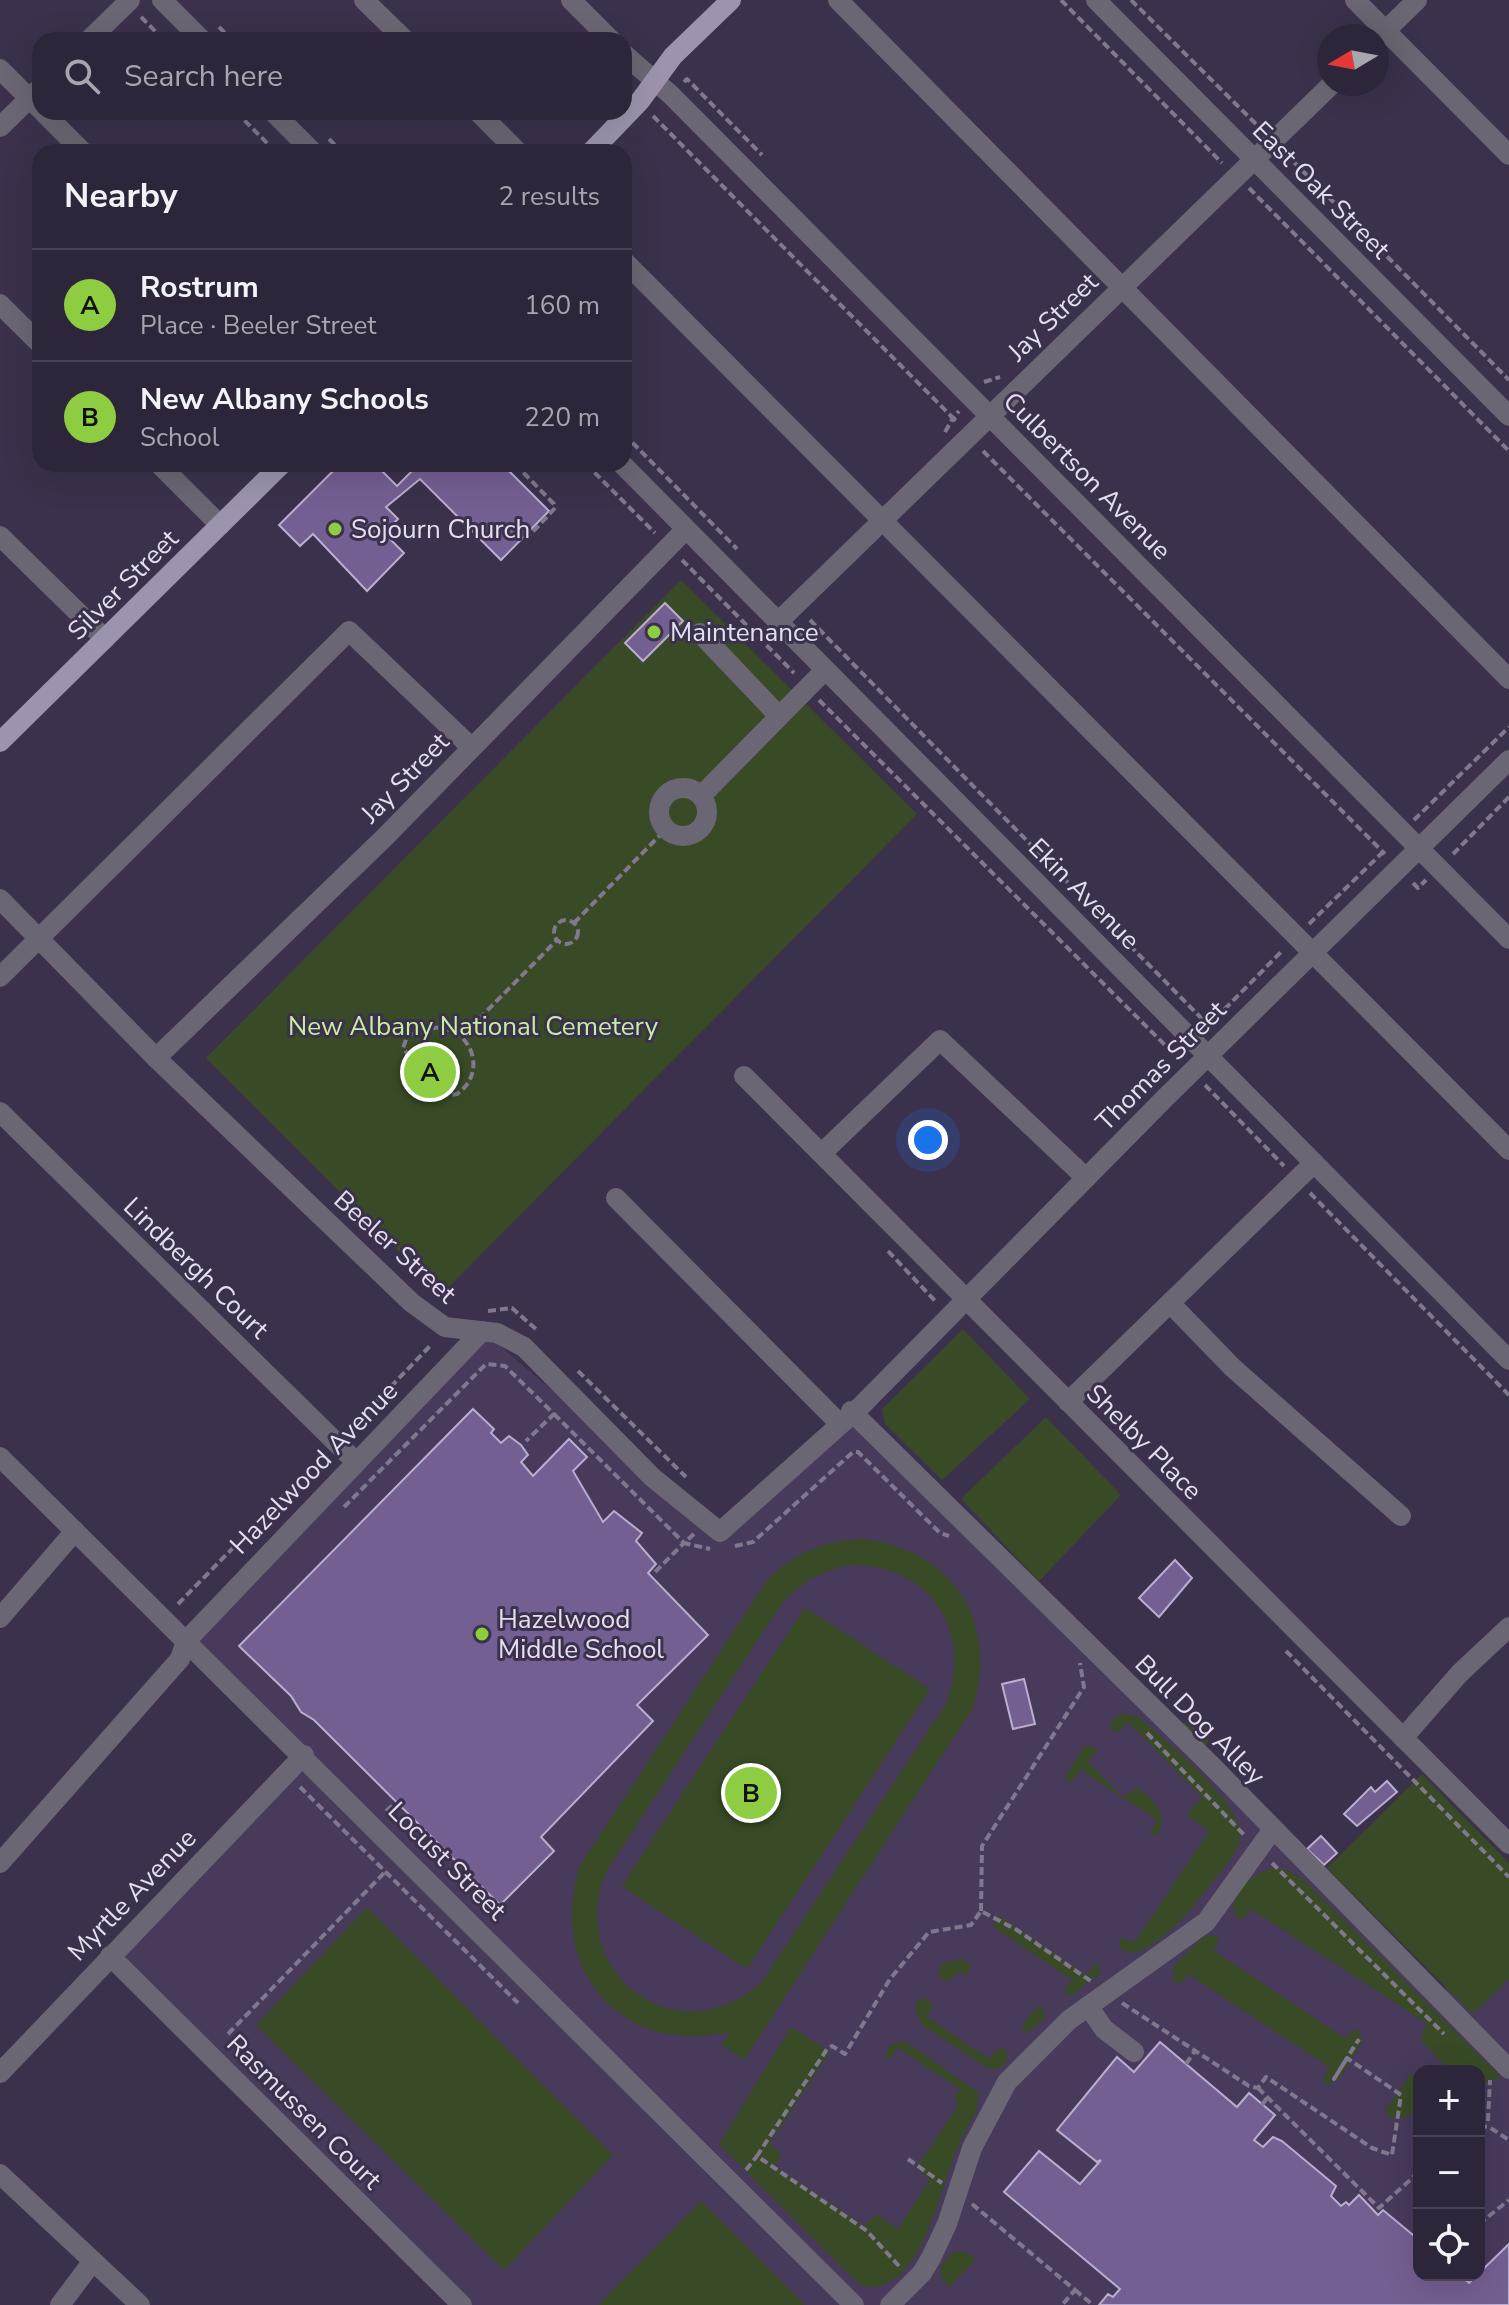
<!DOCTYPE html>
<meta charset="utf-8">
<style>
:root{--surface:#2d2539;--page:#352d41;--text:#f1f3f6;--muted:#a7a5ae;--line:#484253;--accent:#8ecd42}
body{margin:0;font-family:"Nunito Sans",sans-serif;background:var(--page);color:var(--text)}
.controls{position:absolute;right:24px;bottom:24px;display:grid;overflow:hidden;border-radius:16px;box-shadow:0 8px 32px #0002}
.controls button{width:72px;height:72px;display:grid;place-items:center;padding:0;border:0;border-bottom:2px solid var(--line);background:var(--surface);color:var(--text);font:40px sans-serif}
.compass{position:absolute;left:1317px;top:24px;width:72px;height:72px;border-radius:50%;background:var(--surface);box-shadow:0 8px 32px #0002;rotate:260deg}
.you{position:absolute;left:928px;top:1140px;width:28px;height:28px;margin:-20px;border:6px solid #fff;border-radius:50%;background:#1a73e8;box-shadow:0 0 0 12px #1a73e833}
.badge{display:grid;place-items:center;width:52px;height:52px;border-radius:50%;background:var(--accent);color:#111;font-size:26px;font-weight:700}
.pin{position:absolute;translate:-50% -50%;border:4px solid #fff;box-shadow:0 2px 8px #0006}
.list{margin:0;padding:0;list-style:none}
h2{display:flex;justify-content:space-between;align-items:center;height:104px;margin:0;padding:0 32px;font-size:34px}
h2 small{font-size:26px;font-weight:400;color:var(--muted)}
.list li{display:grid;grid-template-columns:52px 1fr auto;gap:24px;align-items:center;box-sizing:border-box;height:112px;padding:0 32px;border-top:2px solid var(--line)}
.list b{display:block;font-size:30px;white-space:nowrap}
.list p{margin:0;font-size:26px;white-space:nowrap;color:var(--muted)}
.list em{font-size:26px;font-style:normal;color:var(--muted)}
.icon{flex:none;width:44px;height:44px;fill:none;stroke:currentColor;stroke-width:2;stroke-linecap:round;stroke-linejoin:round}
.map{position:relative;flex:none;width:1509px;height:2305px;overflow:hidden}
.search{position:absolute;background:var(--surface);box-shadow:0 8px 32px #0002;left:32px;top:32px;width:600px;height:88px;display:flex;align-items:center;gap:20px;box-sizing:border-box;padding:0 28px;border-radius:24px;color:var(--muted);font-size:30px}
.panel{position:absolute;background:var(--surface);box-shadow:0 8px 32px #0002;left:32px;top:144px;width:600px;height:328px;border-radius:24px}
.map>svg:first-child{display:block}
.built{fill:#483a5b;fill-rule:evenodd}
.green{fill:#384b26;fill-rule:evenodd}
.building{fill:#745f92;stroke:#baaecf;stroke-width:2}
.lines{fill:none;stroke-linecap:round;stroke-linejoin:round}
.path{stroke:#80788e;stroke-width:4;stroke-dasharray:8 4;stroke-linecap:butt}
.minor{stroke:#6b6673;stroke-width:20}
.major{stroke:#9d93ae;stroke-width:20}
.poi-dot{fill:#8ecd42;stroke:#3c314c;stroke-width:3}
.labels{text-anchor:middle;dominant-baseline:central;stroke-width:6;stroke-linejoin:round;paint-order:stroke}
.street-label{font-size:26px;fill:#e4deef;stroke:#3c314c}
.poi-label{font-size:26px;fill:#e4deef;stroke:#3c314c;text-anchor:start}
.park-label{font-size:26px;fill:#c5ee9f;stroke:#3c314c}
</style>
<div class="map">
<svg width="1509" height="2305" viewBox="0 0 1509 2305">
<rect width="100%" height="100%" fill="#3c314c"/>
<path class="built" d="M482 1331 720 1532 851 1411 1439 1996 1509 1916V2305H463L110 1956 303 1755 186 1641ZM1419 2071H1479V2275H1419Z"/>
<g class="green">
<polygon points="681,580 917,814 442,1294 206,1058"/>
<polygon points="963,1329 1030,1399 942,1480 885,1424 882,1409"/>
<polygon points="1046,1417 1121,1495 1039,1581 961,1499"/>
<path d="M864 1539C954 1550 999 1623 973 1708L744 2060 722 2045 729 2032C622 2057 546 1968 580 1865L768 1579C797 1552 825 1540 864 1539ZM852 1565C930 1565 974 1631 946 1704L761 1983C678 2057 565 1974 606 1872L781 1605C801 1582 822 1570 852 1565Z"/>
<polygon points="805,1607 930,1689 747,1969 622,1886"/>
<path d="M1127 1714 1139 1717 1151 1727C1174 1749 1248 1809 1240 1840 1235 1858 1216 1877 1205 1892 1188 1915 1163 1942 1136 1953L1121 1950 1119 1938 1135 1942 1209 1831 1187 1815 1202 1797 1128 1722 1118 1732 1112 1731 1110 1724 1117 1715Z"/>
<polygon points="1195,1715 1205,1720 1211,1731 1206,1748 1183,1724"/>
<path d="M1090 1745 1098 1750 1088 1762 1123 1797 1137 1788C1154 1799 1170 1816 1157 1836L1150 1834 1157 1820 1081 1770 1071 1782 1066 1780V1775L1084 1747Z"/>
<polygon points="1422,1774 1509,1863 1509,1979 1473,2014 1327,1868"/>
<path d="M1273 1868 1285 1869 1304 1880 1498 2074V2080L1479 2083V2071H1450L1421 2041 1426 2023 1251 1909 1243 1919 1236 1917 1233 1907C1239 1888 1253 1872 1273 1868Z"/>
<polygon points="367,1907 613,2155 504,2270 256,2025"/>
<polygon points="1000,1916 1086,1975 1096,1962 1101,1973 1071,1996 1066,1995 1065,1990 1072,1980 993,1927"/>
<polygon points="1212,1935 1219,1938 1214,1951 1346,2039 1352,2031 1360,2030 1362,2042 1339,2079 1326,2084 1323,2079 1329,2067 1188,1974 1183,1983 1174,1983 1173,1967 1203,1937"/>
<polygon points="965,1959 971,1967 966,1976 958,1972 948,1982 940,1979 938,1970 944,1963"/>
<path d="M927 1998 933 2007 927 2017 989 2059 996 2050 1004 2048 1008 2056C1006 2067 998 2071 987 2068L922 2025 915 2008 918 2000Z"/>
<polygon points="1036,2007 1043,2007 1045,2019 1025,2034 1022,2026"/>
<path d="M791 2027 830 2052 770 2143 782 2155 775 2166 865 2226 876 2214 898 2229 930 2179 916 2168 957 2107 955 2095 960 2089 898 2048 889 2059H884L889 2046 905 2041 978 2092C981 2112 964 2131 957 2149 940 2187 921 2299 861 2286L719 2144Z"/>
<polygon points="1411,2073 1419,2077 1419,2106 1406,2117 1389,2118 1385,2110"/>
<polygon points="701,2201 805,2305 598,2305"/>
<path d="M956 2251 970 2254 975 2261 949 2287C934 2275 941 2259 956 2251Z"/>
</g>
<g class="building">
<polygon points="340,464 375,464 397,486 419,464 502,464 549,511 501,560 420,479 386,507 398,519 384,533 404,553 367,591 313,534 300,546 279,525"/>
<polygon points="665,603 683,621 643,661 625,643"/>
<polygon points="425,1051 451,1077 435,1093 409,1067"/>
<polygon points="473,1409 494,1429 491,1433 501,1443 509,1436 521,1445 528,1455 521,1462 533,1476 569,1439 587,1457 573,1471 603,1522 614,1511 642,1533 636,1541 656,1564 648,1573 708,1635 637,1705 653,1721 541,1837 554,1851 500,1905 314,1720 301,1712 291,1696 239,1646"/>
<polygon points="1175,1560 1192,1578 1159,1617 1139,1598"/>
<polygon points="1024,1679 1035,1724 1013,1729 1002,1684"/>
<polygon points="1387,1781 1397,1792 1357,1826 1344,1814 1371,1787 1375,1792"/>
<polygon points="1321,1836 1337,1853 1324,1865 1307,1849"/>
<polygon points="1160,2042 1237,2107 1249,2093 1275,2115 1254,2140 1263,2147 1273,2137 1282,2141 1336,2186 1331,2196 1341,2206 1346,2202 1349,2205 1359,2195 1378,2215 1383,2210 1419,2240 1419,2275 1460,2275 1469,2283 1509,2244 1509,2305 1099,2305 1108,2294 1113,2297 1120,2289 1004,2192 1039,2151 1080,2184 1101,2160 1097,2162 1057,2130 1117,2057 1134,2072"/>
</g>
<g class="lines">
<g class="path">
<polyline points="1061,0 1222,163"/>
<polyline points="1131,0 1260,128"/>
<polyline points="141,17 164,40"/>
<polyline points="219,27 232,40"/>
<polyline points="684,82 687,79 762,155"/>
<polyline points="236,112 276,152"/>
<polyline points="653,116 953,418 959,411"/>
<polyline points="329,139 342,152"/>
<polyline points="1286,154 1509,380"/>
<polyline points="1249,188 1509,451"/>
<polyline points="984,382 1000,377"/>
<polyline points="945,432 953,418 958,423"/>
<polyline points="624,434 737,549"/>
<polyline points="983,451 1385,854"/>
<polyline points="515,464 554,504 555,508 529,536"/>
<polyline points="586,464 655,533"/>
<polyline points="682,560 794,673"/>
<polyline points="810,620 1209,1026"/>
<polyline points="819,700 1178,1058"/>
<polyline points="1414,820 1509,727"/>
<polyline points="1453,854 1509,797"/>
<polyline points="1413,883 1418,888 1426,880"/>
<circle cx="566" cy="932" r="12"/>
<polyline points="574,923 666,829"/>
<polyline points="1309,924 1383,852"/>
<polyline points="1216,1018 1283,950"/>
<polyline points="462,1036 557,940"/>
<path d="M410 1057 403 1048 407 1037C460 1004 496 1067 457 1094L450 1095 443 1088"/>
<polyline points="1205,1085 1284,1166"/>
<polyline points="1310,1193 1509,1395"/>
<polyline points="888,1251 937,1303"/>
<polyline points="488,1311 512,1308 538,1331"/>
<polyline points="578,1371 686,1477"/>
<polyline points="554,1414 684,1543 653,1574"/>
<polyline points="349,1430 430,1346"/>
<polyline points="344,1507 486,1364 505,1366 554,1414 526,1441"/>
<polyline points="694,1534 684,1543 710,1549"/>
<polyline points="735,1546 753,1542 853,1452 858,1452 940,1533 949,1536"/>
<polyline points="178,1604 323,1456"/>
<polyline points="1286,1651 1509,1877"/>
<polyline points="1147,1733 1246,1837"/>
<polyline points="300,1787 518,2003"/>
<polyline points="386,1811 393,1805"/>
<polyline points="414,1841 423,1834"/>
<polyline points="1272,1863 1444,2034"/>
<polyline points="981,1911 982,1846 1084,1687 1080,1663"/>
<polyline points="1122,2003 1249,2086 1258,2088 1266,2077 1372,2148 1392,2155 1401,2095 1347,2058 1334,2079 1359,2039"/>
<polyline points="228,2034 385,1872"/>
<polyline points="1186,2064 1195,2051"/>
<polyline points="1258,2088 1379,2208 1419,2172"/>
<polyline points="1262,2105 1267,2098"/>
<polyline points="1488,2121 1490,2080"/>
<polyline points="1479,2126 1489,2127 1509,2140"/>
<polyline points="908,2159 942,2183"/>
<polyline points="746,2170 757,2156"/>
<polyline points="972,2204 1075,2290 1062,2305"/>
<polyline points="1479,2224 1509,2200"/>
<polyline points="899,2266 867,2231 757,2156 827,2049 832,2046 845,2054 890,1979 929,1932 971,1925 981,1911 1017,1930 1092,1982"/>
<polyline points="1075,2290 1093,2305"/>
</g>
<g class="minor">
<polyline points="162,0 202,40"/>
<polyline points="364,0 405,40"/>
<polyline points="571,0 611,40"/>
<polyline points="838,0 1509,679"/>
<polyline points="1096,0 1509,416"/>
<polyline points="1355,0 1509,155"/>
<polyline points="1377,39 1417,0"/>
<polyline points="89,40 130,0"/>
<polyline points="624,54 671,95 1509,939"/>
<polyline points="0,69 40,109"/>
<polyline points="43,112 83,152"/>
<polyline points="273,112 313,152"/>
<polyline points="478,112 518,152"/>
<polyline points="0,127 40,88"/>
<polyline points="624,261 1509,1150"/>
<polyline points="0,304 40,344"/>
<polyline points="159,464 220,525"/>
<polyline points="622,464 1509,1360"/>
<polyline points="0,536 105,639"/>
<polyline points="778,622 1332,84"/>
<polyline points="700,633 779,716"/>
<circle cx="683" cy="812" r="24"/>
<polyline points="701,796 825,670"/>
<polyline points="0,899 156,1058 412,1303 445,1327 497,1333 524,1347 652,1477 720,1532 860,1407 1166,1097 1509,760"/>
<polyline points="0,977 349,631 471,747"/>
<polyline points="156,1058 384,838 686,529"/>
<polyline points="744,1076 1509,1844"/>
<polyline points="0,1112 355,1461"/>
<polyline points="822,1153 940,1040 1086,1178"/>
<polyline points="616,1198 839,1423"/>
<polyline points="1170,1303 1233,1368 1401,1516"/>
<polyline points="1068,1402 1314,1163"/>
<polyline points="851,1411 1213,1767 1509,2069"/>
<polyline points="0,1457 854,2305"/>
<polyline points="0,1618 75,1531"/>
<polyline points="1403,1738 1460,1673 1509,1627"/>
<polyline points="0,1863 180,1659 186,1641 482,1331"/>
<polyline points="110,1956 462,2305"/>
<polyline points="1088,2006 1104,2029 1134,2052"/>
<polyline points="0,2073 304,1755"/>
<polyline points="0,2174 140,2305"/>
<polyline points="60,2305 93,2261"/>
<polyline points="890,2305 922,2273 931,2258 947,2224 972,2148 1007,2082 1069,2020 1206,1922 1273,1829"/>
</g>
<g class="major">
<polyline points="591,152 640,101 673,56 731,0"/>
<polyline points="0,742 282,464"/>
</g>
</g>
<g class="poi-dot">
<circle cx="335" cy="529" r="8"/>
<circle cx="654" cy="632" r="8"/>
<circle cx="482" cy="1634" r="8"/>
</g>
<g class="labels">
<g class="street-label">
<text transform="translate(1321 190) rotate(45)">East Oak Street</text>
<text transform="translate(1053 317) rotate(-44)">Jay Street</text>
<text transform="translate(1087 476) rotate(45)">Culbertson Avenue</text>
<text transform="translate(123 585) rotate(-45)">Silver Street</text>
<text transform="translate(405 778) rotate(-46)">Jay Street</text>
<text transform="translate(1084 894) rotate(45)">Ekin Avenue</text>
<text transform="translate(1161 1066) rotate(-45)">Thomas Street</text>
<text transform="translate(395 1247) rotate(42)">Beeler Street</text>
<text transform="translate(196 1268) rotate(44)">Lindbergh Court</text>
<text transform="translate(1144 1442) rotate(45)">Shelby Place</text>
<text transform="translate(314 1468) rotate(-46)">Hazelwood Avenue</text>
<text transform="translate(1200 1720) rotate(45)">Bull Dog Alley</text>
<text transform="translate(447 1861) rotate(45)">Locust Street</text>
<text transform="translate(132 1895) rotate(-46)">Myrtle Avenue</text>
<text transform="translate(304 2112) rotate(45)">Rasmussen Court</text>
</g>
<g class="poi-label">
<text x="351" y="529">Sojourn Church</text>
<text x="670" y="632">Maintenance</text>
<text x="498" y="1619">Hazelwood<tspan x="498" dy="30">Middle School</tspan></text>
</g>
<g class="park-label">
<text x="473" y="1026">New Albany National Cemetery</text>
</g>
</g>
</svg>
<div class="controls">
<button>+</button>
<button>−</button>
<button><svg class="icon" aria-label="locate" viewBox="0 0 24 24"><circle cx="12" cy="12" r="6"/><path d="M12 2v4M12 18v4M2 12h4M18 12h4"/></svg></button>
</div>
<svg class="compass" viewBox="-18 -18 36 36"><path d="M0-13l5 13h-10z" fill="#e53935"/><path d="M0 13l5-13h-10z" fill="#a7a5ae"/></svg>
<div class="you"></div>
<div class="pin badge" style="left:430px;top:1072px">A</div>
<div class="pin badge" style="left:751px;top:1793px">B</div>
<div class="search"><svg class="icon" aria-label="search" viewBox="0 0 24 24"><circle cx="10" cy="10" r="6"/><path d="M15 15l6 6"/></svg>Search here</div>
<section class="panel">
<h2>Nearby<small>2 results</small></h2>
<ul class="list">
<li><span class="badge">A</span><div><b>Rostrum</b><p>Place · Beeler Street</p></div><em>160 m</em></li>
<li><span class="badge">B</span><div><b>New Albany Schools</b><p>School</p></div><em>220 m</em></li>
</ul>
</section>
</div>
